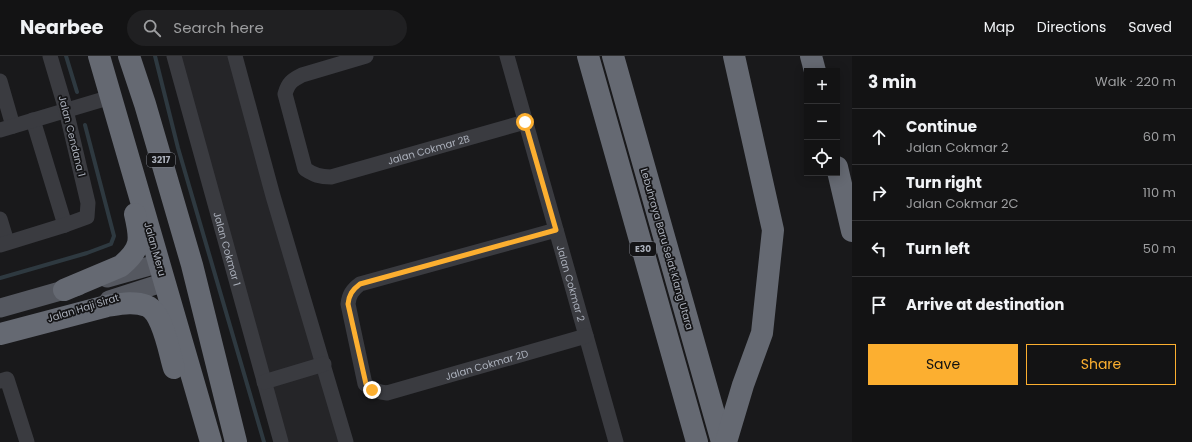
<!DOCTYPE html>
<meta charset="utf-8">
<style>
:root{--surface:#131314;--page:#202022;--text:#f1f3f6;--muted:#9d9ea0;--line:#323234;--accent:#fcaf30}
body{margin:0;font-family:Poppins,sans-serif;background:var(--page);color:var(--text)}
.controls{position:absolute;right:12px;top:12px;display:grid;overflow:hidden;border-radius:0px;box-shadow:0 2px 10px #0003}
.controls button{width:36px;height:36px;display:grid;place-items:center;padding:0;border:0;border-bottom:1px solid var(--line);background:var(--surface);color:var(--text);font:20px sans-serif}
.stop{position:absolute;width:12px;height:12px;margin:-9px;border:3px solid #fcaf30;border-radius:50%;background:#fff}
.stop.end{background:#fcaf30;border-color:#fff;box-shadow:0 1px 4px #0008}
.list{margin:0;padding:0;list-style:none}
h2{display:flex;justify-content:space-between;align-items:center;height:52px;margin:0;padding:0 16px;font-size:17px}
h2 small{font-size:13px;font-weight:400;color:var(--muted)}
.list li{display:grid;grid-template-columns:26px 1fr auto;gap:12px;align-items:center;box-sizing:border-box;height:56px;padding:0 16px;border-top:1px solid var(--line)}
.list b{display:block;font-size:15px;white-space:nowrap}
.list p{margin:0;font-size:13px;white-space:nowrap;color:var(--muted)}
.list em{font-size:13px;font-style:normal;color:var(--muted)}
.actions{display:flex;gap:8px;padding:12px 16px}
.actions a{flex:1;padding:9px 0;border:1px solid var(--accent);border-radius:0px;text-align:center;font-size:14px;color:var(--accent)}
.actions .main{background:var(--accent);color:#111}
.icon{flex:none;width:22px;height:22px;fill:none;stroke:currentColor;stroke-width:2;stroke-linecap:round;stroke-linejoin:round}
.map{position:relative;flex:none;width:852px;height:386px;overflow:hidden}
header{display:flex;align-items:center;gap:24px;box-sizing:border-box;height:56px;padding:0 20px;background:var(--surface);border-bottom:1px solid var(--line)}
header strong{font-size:19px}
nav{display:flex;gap:22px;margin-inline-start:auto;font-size:14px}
.search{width:280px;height:36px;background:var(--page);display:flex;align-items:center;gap:10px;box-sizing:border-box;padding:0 14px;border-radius:22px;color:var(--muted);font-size:15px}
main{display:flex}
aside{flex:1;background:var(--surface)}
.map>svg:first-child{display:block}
.built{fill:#252528}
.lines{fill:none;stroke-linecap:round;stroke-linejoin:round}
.stream{stroke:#2e3940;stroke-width:4}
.minor{stroke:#3a3b40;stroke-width:15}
.major{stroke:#555860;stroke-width:19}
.highway{stroke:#656972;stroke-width:22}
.route{stroke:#fcaf30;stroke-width:5}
.labels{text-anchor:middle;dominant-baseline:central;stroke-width:3.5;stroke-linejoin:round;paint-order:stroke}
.shield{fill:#141416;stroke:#7e818a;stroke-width:1}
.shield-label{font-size:9px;font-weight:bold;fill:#abb0bb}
.street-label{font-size:10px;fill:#abb0bb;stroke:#141416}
</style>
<header>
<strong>Nearbee</strong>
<div class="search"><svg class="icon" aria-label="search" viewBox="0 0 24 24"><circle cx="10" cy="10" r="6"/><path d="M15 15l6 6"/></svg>Search here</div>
<nav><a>Map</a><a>Directions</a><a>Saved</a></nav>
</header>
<main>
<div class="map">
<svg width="852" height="386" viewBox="0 0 852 386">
<rect width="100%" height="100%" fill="#19191b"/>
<polygon class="built" points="179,0 231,0 343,386 286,386"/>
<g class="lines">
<g class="stream">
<polyline points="66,0 77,36"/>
<polyline points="155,0 178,92 264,386"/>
<polyline points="0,222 87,197 111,188 114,180 85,69"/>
</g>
<g class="minor">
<path id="s1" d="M174 0 281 386"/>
<polyline points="235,0 273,140 346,386"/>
<path id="s2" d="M366 0 302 19C292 24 288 27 285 38L305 113C314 119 320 121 331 121L525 66"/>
<path id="s3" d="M507 0 616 386"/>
<polyline points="0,25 13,70"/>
<polyline points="33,64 65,169"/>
<polyline points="0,74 111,41"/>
<polyline points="0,163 7,186"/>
<path id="s4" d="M556 174 360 228C352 234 349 239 348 248L365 328C373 334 378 336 387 337L586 280"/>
<polyline points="0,189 65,169 87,161 88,147 66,54 50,0"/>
<polyline points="0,325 7,323 27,386"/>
<polyline points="264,326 324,308"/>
</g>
<g class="major">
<polyline points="107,222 160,207"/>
<polyline points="109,244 165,226"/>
<polyline points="0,252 78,230"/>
</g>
<g class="highway">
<polyline points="99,0 211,386"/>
<polyline points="129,0 145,48 192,209 236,386"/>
<polyline points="588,0 697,386"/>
<polyline points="613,0 722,386"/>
<polyline points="811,0 815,15"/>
<polyline points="837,111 852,175"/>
<path d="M64 234 121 210C142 192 141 184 135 158"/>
<path d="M0 278 107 250C120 248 134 245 147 250 163 257 169 296 174 312"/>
<polyline points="726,386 743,329 762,277 773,174 734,0"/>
</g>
</g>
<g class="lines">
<path class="route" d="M372 334 366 328 348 248C349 239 352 234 360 228L556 174 525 66"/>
</g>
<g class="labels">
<g class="shield">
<rect x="147" y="97" width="28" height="14" rx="3"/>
<rect x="630" y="186" width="26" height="14" rx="3"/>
</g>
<g class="shield-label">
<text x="161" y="104">3217</text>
<text x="643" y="193">E30</text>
</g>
<g class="street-label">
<text transform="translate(72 80) rotate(76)">Jalan Cendana 1</text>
<text stroke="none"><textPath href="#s2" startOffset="300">Jalan Cokmar 2B</textPath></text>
<text transform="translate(155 193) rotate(74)">Jalan Meru</text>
<text stroke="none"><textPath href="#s1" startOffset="200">Jalan Cokmar 1</textPath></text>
<text transform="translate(667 193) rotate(74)">Lebuhraya Baru Selat Klang Utara</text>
<text stroke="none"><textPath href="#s3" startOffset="236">Jalan Cokmar 2</textPath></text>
<text transform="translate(83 252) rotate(-17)">Jalan Haji Sirat</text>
<text stroke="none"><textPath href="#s4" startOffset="437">Jalan Cokmar 2D</textPath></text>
</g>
</g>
</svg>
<div class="controls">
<button>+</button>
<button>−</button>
<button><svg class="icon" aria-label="locate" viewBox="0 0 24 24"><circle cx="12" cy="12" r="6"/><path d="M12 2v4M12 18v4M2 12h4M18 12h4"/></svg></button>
</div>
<div class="stop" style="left:525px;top:66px"></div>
<div class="stop end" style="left:372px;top:334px"></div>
</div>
<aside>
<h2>3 min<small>Walk · 220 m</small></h2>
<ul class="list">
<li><svg class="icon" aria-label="ahead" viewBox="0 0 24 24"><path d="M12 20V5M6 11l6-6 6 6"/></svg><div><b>Continue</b><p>Jalan Cokmar 2</p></div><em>60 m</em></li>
<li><svg class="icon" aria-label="right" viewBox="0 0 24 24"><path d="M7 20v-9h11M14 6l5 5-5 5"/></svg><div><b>Turn right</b><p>Jalan Cokmar 2C</p></div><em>110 m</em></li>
<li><svg class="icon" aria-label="left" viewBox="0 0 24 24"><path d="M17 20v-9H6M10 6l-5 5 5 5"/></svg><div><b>Turn left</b></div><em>50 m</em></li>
<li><svg class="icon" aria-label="arrive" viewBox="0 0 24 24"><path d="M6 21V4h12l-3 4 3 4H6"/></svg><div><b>Arrive at destination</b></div></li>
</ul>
<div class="actions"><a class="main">Save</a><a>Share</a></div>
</aside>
</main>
